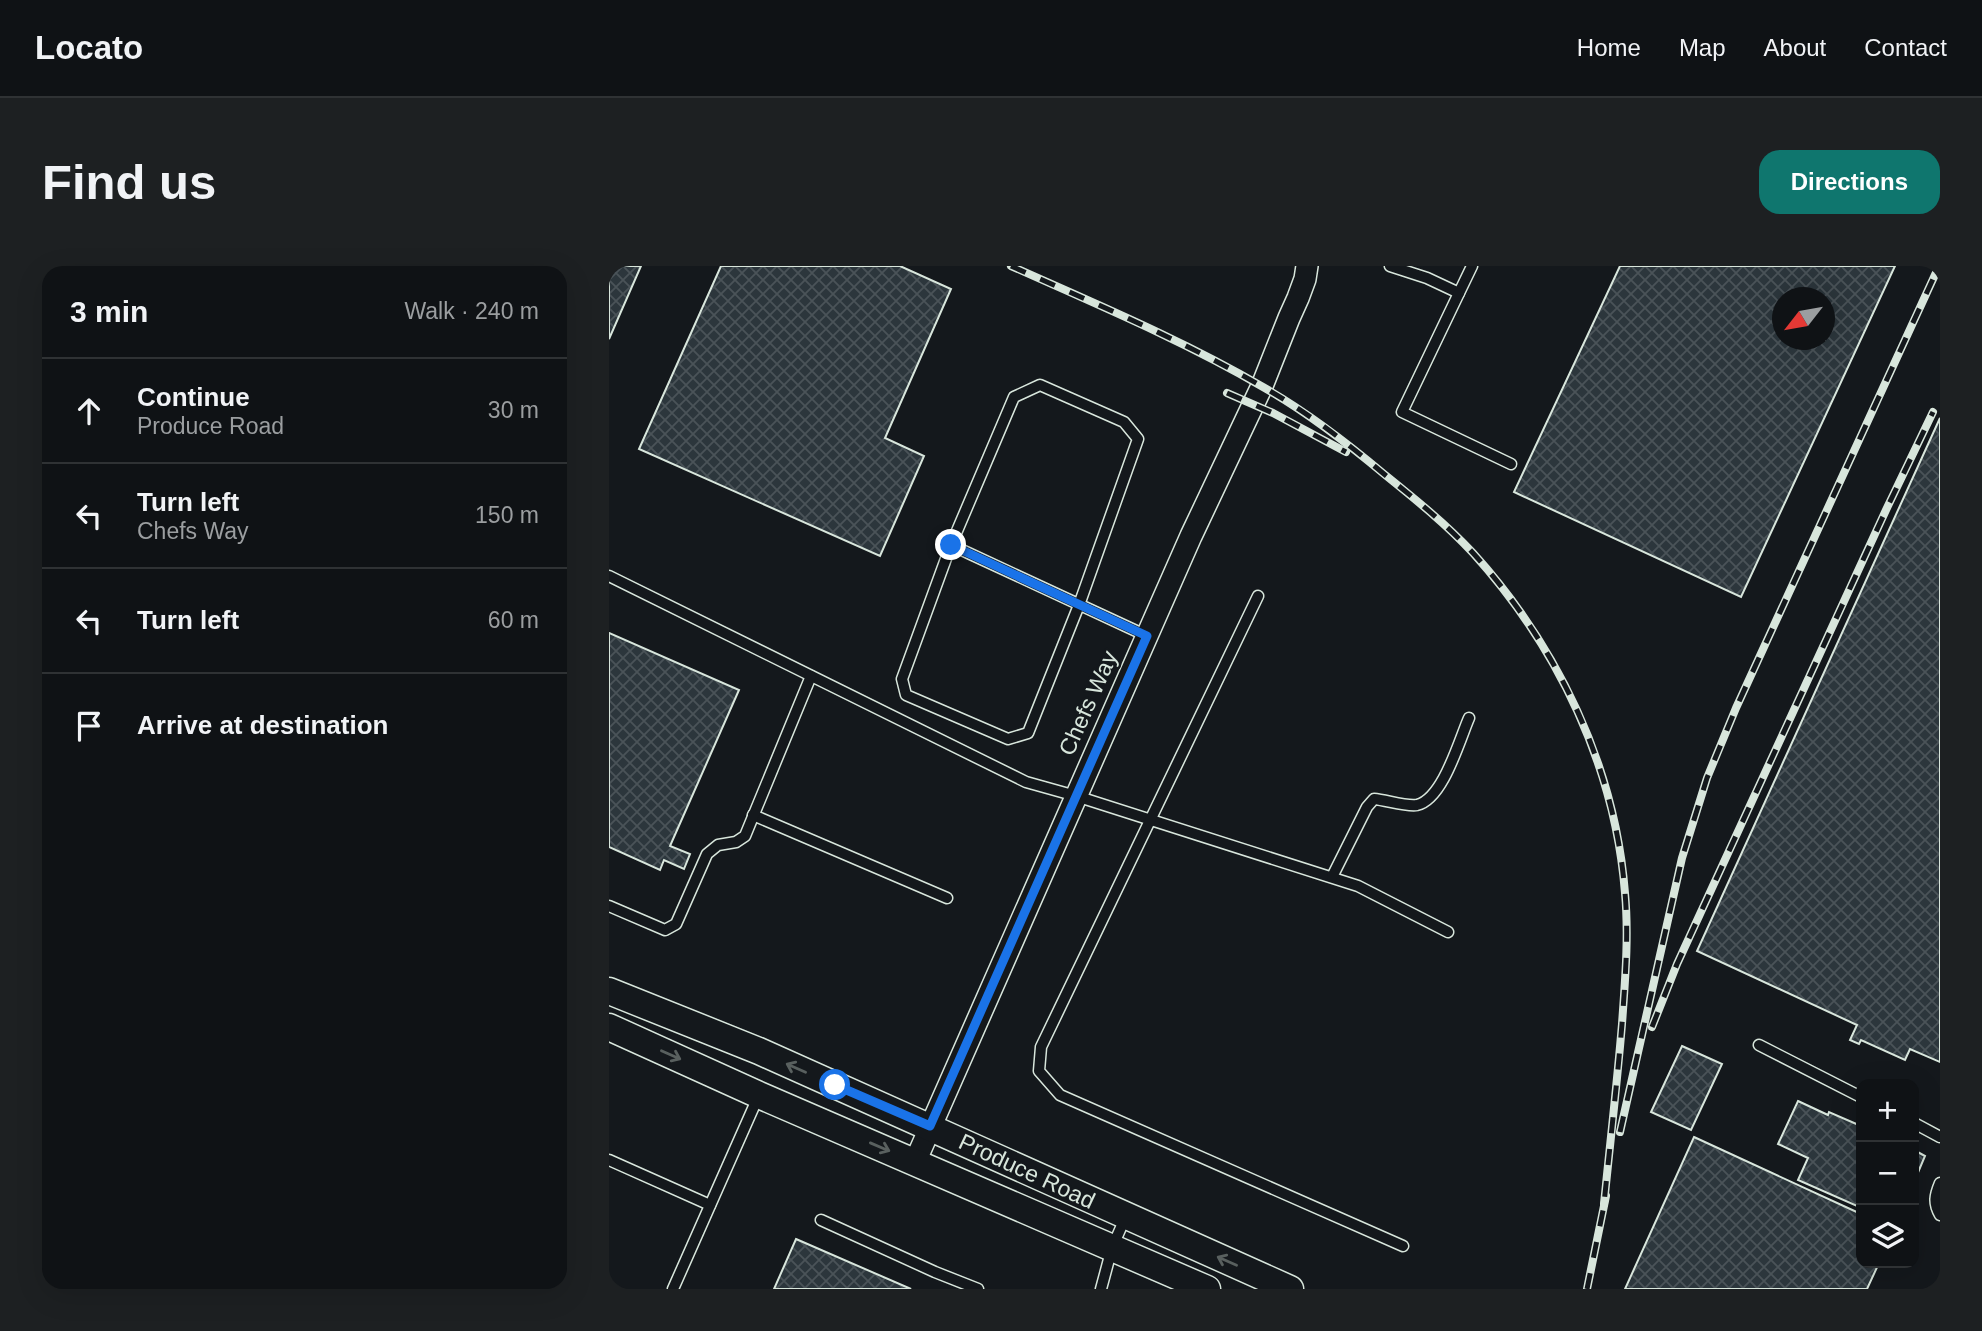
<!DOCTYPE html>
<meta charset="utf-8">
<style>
:root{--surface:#0f1215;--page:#1d2022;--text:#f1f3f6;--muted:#9b9ea0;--line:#2f3234;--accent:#0f766e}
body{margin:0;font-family:Helvetica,sans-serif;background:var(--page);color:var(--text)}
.controls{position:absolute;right:21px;bottom:21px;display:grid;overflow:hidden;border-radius:14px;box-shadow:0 7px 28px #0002}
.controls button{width:63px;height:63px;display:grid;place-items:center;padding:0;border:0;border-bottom:2px solid var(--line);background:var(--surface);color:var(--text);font:35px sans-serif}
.compass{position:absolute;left:1163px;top:21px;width:63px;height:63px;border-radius:50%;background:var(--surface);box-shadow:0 7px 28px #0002;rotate:239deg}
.stop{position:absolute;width:21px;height:21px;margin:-16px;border:5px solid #1a73e8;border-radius:50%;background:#fff}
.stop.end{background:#1a73e8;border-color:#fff;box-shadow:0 2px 7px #0008}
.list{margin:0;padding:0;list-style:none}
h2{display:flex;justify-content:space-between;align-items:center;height:91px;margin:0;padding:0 28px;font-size:30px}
h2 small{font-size:23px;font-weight:400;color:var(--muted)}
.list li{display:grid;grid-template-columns:46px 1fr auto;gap:21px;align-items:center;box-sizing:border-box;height:105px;padding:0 28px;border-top:2px solid var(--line)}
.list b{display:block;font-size:26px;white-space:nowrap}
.list p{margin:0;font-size:23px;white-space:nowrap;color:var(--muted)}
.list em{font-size:23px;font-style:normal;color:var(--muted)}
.icon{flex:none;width:38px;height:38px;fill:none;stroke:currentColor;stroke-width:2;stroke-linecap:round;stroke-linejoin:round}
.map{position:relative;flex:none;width:1331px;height:1023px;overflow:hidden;border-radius:21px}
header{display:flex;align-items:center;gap:42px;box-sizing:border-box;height:98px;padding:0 35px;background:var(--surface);border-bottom:2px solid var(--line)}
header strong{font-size:33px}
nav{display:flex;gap:38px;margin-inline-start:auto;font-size:24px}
.intro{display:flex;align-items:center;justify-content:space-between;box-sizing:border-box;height:168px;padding:0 42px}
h1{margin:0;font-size:49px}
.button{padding:18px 32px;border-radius:21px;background:var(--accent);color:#fff;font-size:24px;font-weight:700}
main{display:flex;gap:42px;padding:0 42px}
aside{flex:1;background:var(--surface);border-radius:21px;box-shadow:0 7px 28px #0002}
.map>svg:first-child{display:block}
.building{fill:url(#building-cross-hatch);stroke:#d8e6dc;stroke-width:2;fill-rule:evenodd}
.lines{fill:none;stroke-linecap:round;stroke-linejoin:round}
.service-casing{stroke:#d8e6dc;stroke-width:13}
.minor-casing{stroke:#d8e6dc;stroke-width:24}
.tertiary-casing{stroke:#d8e6dc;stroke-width:29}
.service{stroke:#14181c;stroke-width:10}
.minor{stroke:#14181c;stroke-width:21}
.tertiary{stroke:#14181c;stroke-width:26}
.rail-casing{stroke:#d8e6dc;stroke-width:8}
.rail{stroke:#14181c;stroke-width:5;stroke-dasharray:16;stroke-linecap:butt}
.oneway{stroke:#59605f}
.route{stroke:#1a73e8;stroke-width:9}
.labels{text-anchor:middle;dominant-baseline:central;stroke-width:5;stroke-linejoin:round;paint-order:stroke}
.street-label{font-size:23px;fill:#d8e6dc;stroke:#14181c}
</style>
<header>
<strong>Locato</strong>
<nav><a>Home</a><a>Map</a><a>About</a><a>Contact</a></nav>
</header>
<div class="intro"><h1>Find us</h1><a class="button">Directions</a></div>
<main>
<aside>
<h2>3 min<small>Walk · 240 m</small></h2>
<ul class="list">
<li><svg class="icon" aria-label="ahead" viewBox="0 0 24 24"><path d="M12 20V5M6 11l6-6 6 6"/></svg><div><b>Continue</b><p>Produce Road</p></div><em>30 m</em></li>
<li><svg class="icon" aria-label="left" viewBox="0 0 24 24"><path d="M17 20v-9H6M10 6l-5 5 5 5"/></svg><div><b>Turn left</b><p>Chefs Way</p></div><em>150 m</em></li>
<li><svg class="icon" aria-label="left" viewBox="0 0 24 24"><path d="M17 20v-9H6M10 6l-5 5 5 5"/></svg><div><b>Turn left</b></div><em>60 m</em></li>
<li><svg class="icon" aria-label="arrive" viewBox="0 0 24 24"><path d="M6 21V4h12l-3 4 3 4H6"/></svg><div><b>Arrive at destination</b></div></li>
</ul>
</aside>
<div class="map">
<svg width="1331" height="1023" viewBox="0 0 1331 1023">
<defs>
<pattern id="building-cross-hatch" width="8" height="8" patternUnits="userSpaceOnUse" patternTransform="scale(1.75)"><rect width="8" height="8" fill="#2c363c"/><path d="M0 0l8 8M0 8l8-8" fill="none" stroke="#4a5358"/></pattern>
</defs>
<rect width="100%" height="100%" fill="#14181c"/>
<g class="building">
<polygon points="0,0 32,0 0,73"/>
<polygon points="112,0 291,0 342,23 276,172 315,190 271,290 30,183"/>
<path d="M1011 0H1286L1132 331 905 226ZM1174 32H1216V74H1174Z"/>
<polygon points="1331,152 1331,796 1301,783 1296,794 1252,774 1250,778 1241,774 1248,759 1088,685"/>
<polygon points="0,367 130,424 61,580 81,588 75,603 55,594 51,604 0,581"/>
<polygon points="1073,780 1113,798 1082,864 1042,846"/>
<polygon points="1189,835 1219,849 1220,846 1252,860 1252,931 1248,940 1189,914 1199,892 1169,878"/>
<polygon points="1085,871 1252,948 1252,997 1270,997 1258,1023 1016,1023"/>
<polygon points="1305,884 1316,890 1305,916"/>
<polygon points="187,973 302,1023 165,1023"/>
</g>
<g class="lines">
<defs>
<g id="service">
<polyline points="781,0 818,12 850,27 863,0"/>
<polyline points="850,27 793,146 902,198"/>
<polyline points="342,279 405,131 431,119 515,156 529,173 470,339 419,467 399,473 297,429 293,413 342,279 538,370"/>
<polyline points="0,310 417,516 467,530 749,620 839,666"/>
<polyline points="649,330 432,781 430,805 451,829 794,980"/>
<polyline points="144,549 338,632"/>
<path d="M723 611 758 541 765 533C777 534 798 541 808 539 834 533 850 475 860 452"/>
<polyline points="0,640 56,664 67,658 98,588 109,579 127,576 136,570 202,410"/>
<polyline points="1150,779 1252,831"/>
<polyline points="1305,857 1331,871"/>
<polyline points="0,894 101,939"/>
<path d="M1331 917C1326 929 1324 937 1331 949"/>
<polyline points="212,954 326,1006 369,1023"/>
<polyline points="64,1023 150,829"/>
<polyline points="492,1023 503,982 517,950"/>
</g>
<polyline id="minor" points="306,896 582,270 653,120 680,52 689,32 696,13 698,0"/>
<g id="tertiary">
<polyline points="0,725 150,785 681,1023"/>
<polyline points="0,761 150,829 598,1023"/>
</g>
</defs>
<use href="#service" class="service-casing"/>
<use href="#minor" class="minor-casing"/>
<use href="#tertiary" class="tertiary-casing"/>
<use href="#service" class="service"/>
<use href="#minor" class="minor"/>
<use href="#tertiary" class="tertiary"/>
<defs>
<g id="rail">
<path d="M402 0C487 38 573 74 654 121 698 146 737 176 775 208 806 233 837 258 864 287 949 381 1006 500 1016 627 1020 671 1016 715 1013 758 1008 818 1001 878 995 938"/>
<polyline points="618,127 664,147 737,186"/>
<polyline points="1043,761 1068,698 1277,244 1324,146"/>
<polyline points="1011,866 1073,592 1098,512 1127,442 1330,0"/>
<polyline points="978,1023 997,930"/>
</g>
</defs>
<use href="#rail" class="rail-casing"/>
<use href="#rail" class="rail"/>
</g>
<defs><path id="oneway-shaft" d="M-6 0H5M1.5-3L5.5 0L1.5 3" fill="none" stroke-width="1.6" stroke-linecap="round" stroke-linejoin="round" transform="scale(1.75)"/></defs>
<g class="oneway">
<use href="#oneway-shaft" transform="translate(62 789) rotate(24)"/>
<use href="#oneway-shaft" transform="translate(187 802) rotate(-156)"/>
<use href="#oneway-shaft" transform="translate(271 881) rotate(23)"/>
<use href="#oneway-shaft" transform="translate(618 995) rotate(-156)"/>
</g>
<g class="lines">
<polyline class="route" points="226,819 321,860 538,370 342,279"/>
</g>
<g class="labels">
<g class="street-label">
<text transform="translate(479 437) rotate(-66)">Chefs Way</text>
<text transform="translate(418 905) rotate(25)">Produce Road</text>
</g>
</g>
</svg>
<div class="controls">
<button>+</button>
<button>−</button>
<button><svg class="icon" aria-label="layers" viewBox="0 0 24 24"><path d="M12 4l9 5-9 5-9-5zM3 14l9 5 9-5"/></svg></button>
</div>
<svg class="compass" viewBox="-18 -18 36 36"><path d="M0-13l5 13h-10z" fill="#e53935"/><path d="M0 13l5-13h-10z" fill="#9b9ea0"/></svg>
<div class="stop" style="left:226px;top:819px"></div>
<div class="stop end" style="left:342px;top:279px"></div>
</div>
</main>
